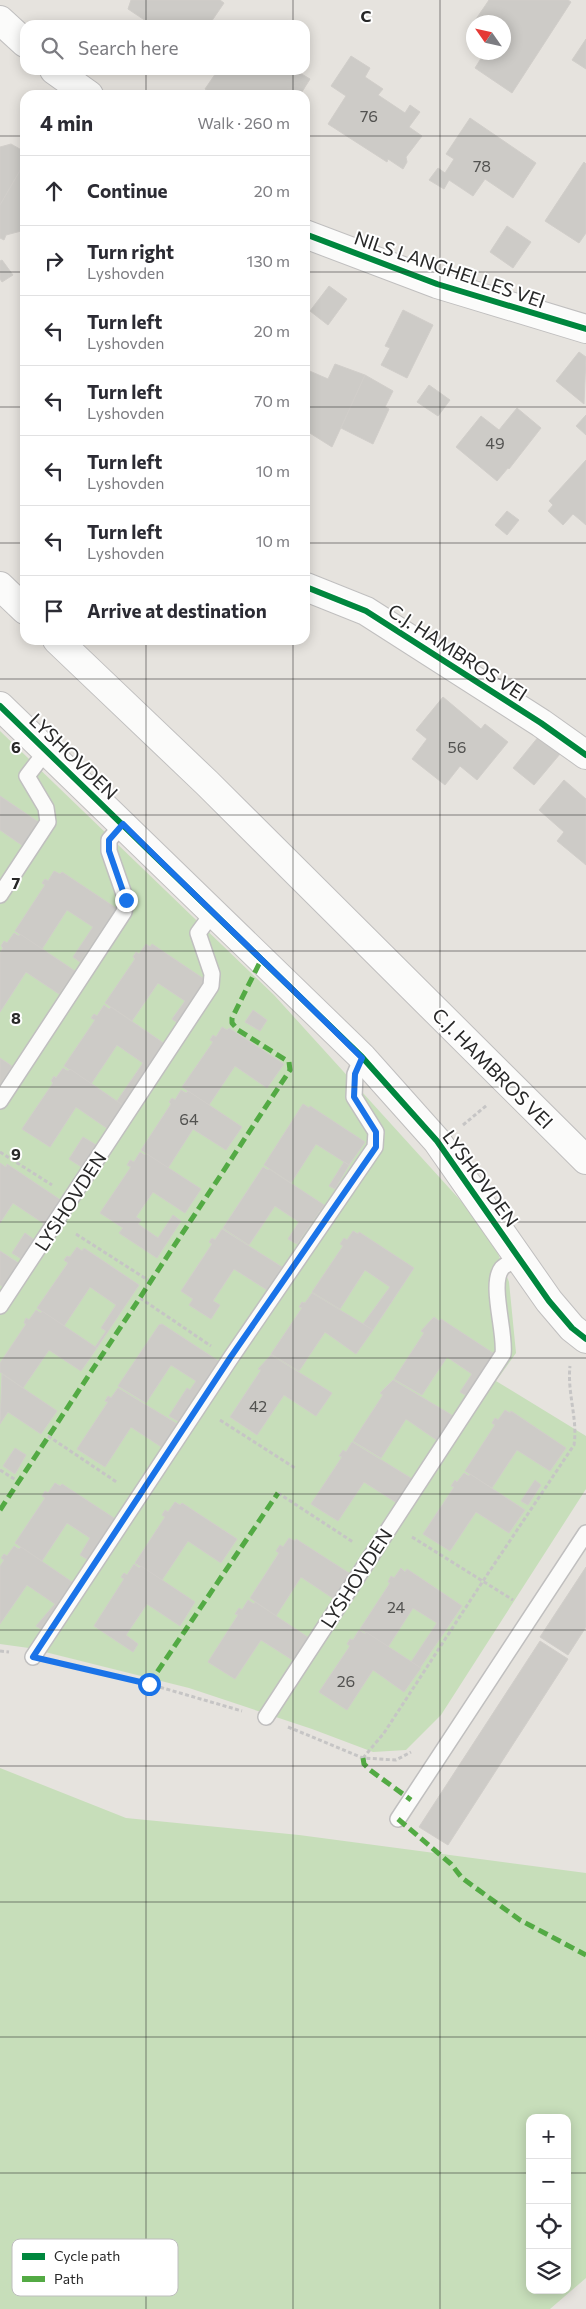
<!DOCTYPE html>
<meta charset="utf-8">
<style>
:root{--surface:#fff;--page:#f2f2f3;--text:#2b2b33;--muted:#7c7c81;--line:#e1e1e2}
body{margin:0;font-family:Commissioner,sans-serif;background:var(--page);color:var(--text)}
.controls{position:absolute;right:15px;bottom:15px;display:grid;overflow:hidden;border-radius:10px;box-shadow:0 2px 12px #0003}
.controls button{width:45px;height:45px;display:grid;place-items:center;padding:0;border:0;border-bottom:1px solid var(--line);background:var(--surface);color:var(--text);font:25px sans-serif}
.compass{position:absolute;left:466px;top:15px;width:45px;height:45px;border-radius:50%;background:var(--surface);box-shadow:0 2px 12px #0003;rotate:304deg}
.stop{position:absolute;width:15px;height:15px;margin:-11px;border:4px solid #1a73e8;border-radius:50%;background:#fff}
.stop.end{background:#1a73e8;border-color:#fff;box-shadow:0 1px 5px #0008}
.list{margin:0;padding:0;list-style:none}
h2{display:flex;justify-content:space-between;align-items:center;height:65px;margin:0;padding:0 20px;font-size:21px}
h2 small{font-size:16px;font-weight:400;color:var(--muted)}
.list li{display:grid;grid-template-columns:32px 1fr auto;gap:15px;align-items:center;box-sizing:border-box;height:70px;padding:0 20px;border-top:1px solid var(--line)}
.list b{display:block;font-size:19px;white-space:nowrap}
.list p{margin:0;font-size:16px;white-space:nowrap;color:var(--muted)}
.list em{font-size:16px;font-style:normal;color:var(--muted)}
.icon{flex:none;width:28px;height:28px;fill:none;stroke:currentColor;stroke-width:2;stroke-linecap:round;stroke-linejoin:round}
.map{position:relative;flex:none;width:586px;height:2309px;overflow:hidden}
.search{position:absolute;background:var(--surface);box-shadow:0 2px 12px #0003;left:20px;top:20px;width:290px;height:55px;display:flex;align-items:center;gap:12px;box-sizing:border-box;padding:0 18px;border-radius:15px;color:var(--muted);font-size:19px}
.panel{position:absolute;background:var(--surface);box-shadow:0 2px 12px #0003;left:20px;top:90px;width:290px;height:555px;border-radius:15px}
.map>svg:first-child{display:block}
.green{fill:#c7deba;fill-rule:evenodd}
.building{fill:#cdcbc7;stroke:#d1ceca}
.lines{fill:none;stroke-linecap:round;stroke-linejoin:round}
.service-casing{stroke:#c0bfbf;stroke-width:18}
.minor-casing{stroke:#c0bfbf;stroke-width:30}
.secondary-casing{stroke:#c0bfbf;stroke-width:30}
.path{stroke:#c6c5c5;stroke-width:3;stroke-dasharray:4 2.5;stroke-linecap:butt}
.service{stroke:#fbfbfa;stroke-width:15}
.minor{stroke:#fbfbfa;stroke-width:28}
.secondary{stroke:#fbfbfa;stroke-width:28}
.quiet{stroke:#53aa44;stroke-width:5;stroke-dasharray:10 5;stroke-linecap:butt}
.cycleway-casing{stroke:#fff;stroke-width:9}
.cycleway{stroke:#00873e;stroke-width:6}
.route{stroke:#1a73e8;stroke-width:6}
.grid{fill:none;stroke:#282828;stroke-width:1;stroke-opacity:0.55}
.labels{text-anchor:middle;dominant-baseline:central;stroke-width:4;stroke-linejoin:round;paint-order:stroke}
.number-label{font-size:16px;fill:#525250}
.street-label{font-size:19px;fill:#282828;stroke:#fff}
.key{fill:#fff;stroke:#bebebe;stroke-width:1}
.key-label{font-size:14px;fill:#282828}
.grid-label{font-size:16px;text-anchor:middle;font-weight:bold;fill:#282828;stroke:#fff;stroke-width:4;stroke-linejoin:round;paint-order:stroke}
</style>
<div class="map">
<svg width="586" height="2309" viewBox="0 0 586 2309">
<rect width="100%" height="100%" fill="#e6e3de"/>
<g class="green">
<polygon points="0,731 274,995 490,1233 509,1282 516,1353 496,1381 586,1436 586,1489 441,1715 406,1750 373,1752 312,1729 189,1688 29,1648 0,1644"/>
<path d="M0 1768 126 1818 299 1835 586 1873V2278L550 2309H0ZM530 2118H567V2290H530Z"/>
</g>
<g class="building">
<polygon points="131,0 220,0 224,3 209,25 152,25 128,9"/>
<polygon points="489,0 568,0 571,2 512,93 475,68 485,52 504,52 504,22 474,22"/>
<polygon points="586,39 586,69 572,60"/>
<polygon points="351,56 370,68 365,77 383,89 378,95 405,113 410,105 420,112 409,127 422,136 406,157 407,162 403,169 388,159 387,162 328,124 346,96 331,86"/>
<polygon points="218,70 295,70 310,79 300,95 214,95 205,89"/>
<polygon points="470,118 536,163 513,198 485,179 473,196 449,180 444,189 429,180 438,168 445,173 454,159 446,154"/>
<polygon points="11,144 25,152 25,162 0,205 0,147"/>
<polygon points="25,162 25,230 6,235 4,240 0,238 0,205"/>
<polygon points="584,162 586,164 586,233 579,243 545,221"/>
<polygon points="507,226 531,242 513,268 490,252"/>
<polygon points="2,260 13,275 2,282 0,279 0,261"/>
<polygon points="329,286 347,299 328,325 310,311"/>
<polygon points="403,310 433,325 407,378 381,365 390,348 385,346"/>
<polygon points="579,352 586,357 584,404 556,381"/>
<polygon points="335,364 365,375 332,447 305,430 305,369 328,379"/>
<polygon points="365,375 393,391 385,407 389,409 373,444 341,428"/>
<polygon points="429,385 450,400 438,416 417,402"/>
<polygon points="517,408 541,428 509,469 508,468 497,481 456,447 481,416 499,430"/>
<polygon points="586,415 586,435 576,426"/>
<polygon points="586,460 586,525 573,514 563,525 548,511 553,505 549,501"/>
<polygon points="507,511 519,520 507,535 495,525"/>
<polygon points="443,697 481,729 485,724 508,742 477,780 460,766 445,785 412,759 427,739 416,730"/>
<polygon points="539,736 560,754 534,785 513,768"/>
<polygon points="564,780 586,799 586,865 557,841 564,832 539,810"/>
<polygon points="0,796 40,823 23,846 0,830"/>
<polygon points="54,871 60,874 62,872 116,908 80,962 73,957 93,927 67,910 42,949 15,931 45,885 42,883 45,879 48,881"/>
<polygon points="14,933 19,936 20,934 75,971 59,994 26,972 0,1012 0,953 3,948 1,946 4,941 7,943"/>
<polygon points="146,944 150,947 152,944 207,981 179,1024 172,1019 185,1001 158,983 132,1021 105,1003 135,959 133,957 136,952 139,954"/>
<polygon points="104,1005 109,1009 111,1007 165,1044 124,1106 117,1101 143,1063 117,1045 91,1084 64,1066 95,1020 91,1018 94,1014 97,1016"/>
<polygon points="253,1010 267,1020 260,1031 245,1022"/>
<polygon points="222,1027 227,1030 229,1028 284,1064 267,1088 235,1066 209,1105 182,1087 213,1042 210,1040 213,1035 216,1037"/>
<polygon points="0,1058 12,1066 0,1085"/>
<polygon points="63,1068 68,1071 70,1069 124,1106 108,1129 76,1107 50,1147 22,1129 53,1083 51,1081 54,1076 56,1078"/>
<polygon points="181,1090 186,1093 188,1091 242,1127 226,1150 193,1129 168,1168 141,1150 171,1104 169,1102 172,1098 175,1100"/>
<polygon points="303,1104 309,1108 310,1106 365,1142 349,1165 316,1144 291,1183 264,1165"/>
<polygon points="83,1137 98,1146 83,1168 69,1159"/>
<polygon points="140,1152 145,1155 147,1154 201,1189 185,1213 153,1192 136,1217 141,1220 138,1224 158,1238 173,1215 181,1221 157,1258 119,1233 123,1228 100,1213 131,1167 127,1165 130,1160 134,1162"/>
<polygon points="352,1160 335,1189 329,1186 344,1162 349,1165"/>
<polygon points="0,1163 6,1167 7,1164 62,1201 46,1225 13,1203 0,1223"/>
<polygon points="263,1167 268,1170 269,1169 324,1205 297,1244 288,1239 299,1222 275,1206 249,1245 223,1228"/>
<polygon points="222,1229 282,1267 267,1290 234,1269 213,1301 220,1305 211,1319 189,1305 193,1299 181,1291 212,1244 209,1242 212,1238 215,1240"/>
<polygon points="353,1231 358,1234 359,1232 414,1268 373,1330 363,1324 390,1287 365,1270 340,1309 312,1292 343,1246 340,1244 344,1238 347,1240"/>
<polygon points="25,1233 36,1241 23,1260 12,1253"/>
<polygon points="77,1247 82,1251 84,1248 139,1285 97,1348 95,1347 106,1331 101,1328 116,1305 90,1287 64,1326 37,1308 68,1263 64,1260 67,1256 70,1257"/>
<polygon points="0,1251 20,1264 5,1288 0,1285"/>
<polygon points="312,1293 373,1330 356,1354 325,1332 299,1371 271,1354 302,1308 299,1307 302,1302 305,1303"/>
<polygon points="36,1310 41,1313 42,1311 97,1348 81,1371 49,1350 23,1388 0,1372 0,1363 26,1324 24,1323 26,1318 29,1320"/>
<polygon points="434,1317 439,1321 441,1319 496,1355 467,1396 460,1392 472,1374 447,1357 422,1395 394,1379 424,1333 421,1331"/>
<polygon points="162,1324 220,1362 181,1423 169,1416 187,1388 190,1390 196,1381 171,1365 146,1403 118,1386 159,1325"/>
<polygon points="271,1355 332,1393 316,1416 284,1395 257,1435 230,1417 261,1370 258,1369"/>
<polygon points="2,1374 57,1411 41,1434 8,1412 0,1424"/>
<polygon points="393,1380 455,1417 438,1441 406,1419 381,1458 353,1441 383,1395 380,1393"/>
<polygon points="118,1388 179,1425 163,1448 131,1427 105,1467 77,1449 108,1402 105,1401 108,1396 111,1398"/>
<polygon points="505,1410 510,1413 511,1411 566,1448 550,1471 517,1450 492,1488 465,1471 495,1425 492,1423 495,1418 498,1420"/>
<polygon points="352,1442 414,1480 397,1503 364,1482 338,1521 311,1504 342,1457 339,1456 343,1450 346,1452"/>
<polygon points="15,1448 26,1455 15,1474 3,1466"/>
<polygon points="464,1473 469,1476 470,1474 525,1510 509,1533 476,1512 450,1551 423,1534 454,1487 451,1486 455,1480 457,1482"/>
<polygon points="535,1480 541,1485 528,1505 521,1501"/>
<polygon points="55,1483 60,1486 62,1484 117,1520 90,1561 80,1555 90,1538 67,1523 42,1561 15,1543 45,1498 42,1496 45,1491 48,1493"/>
<polygon points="175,1502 180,1505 182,1503 237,1539 221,1563 188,1541 162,1580 135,1563 165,1517 162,1515 165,1510 168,1512"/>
<polygon points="289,1538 295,1541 296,1539 352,1575 334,1599 301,1577 276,1616 250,1598 279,1553 276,1551 280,1545 283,1547"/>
<polygon points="14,1546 19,1549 21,1547 75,1584 44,1631 36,1626 55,1604 27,1585 0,1624 0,1566 4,1560 1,1558 4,1554 7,1556"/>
<polygon points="134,1564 139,1568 141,1566 195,1602 180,1626 147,1604 126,1635 138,1644 133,1652 94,1626 124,1579 121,1577 124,1573 127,1575"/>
<polygon points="586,1567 586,1627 568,1655 540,1637"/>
<polygon points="401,1568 405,1572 407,1569 462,1606 420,1668 411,1662 437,1623 413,1608 388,1647 360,1629 390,1583 388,1582 391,1576 394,1578"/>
<polygon points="248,1600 254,1604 255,1602 309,1638 294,1661 261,1640 235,1679 208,1662 238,1615 235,1614 239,1608 242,1610"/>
<polygon points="359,1630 365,1634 366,1632 421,1668 404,1692 373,1670 347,1710 319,1692 350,1646 347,1644 350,1639 353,1640"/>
<polygon points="540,1641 568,1659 448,1845 419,1827"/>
</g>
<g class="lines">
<defs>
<g id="service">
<polyline points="0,895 48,822 46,808 27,776 47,750"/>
<polyline points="0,1101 124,912 126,900 109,851 109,840 123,824"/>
<polyline points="0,1306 211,986 212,974 198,933 212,914"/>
<polyline points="33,1657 230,1359 375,1147 376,1132 354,1097 355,1074 362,1057"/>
<path d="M266 1717 503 1354C506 1333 489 1283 502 1268 506 1264 514 1261 519 1257"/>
<polyline points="398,1819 586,1533"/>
</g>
<g id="minor">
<polyline points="0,20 25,43"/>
<polyline points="54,70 89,95"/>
<polyline points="305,234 437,284 586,329"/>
<polyline points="306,587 366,611 541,723 586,755"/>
<polyline points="0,706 362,1057 437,1141 549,1301 572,1328 586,1339"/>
</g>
<g id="secondary">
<polyline points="0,586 25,610"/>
<polyline points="57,640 207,783 586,1160"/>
</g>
</defs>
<use href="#service" class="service-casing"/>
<use href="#minor" class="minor-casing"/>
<use href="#secondary" class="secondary-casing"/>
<g class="path">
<polyline points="463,1125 487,1105"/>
<polyline points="0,1152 52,1185"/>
<polyline points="76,1234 151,1282"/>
<polyline points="140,1298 211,1346"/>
<polyline points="220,1420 295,1468"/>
<polyline points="48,1436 118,1483"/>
<polyline points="0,1470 19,1482"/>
<polyline points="278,1493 353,1542"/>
<polyline points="412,1537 513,1600"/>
<polyline points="0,1651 9,1652"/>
<polyline points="59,1663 149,1684 242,1711"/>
<polyline points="288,1727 363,1758 396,1760 411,1752"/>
<path d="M363 1758 384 1733 483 1581 574 1445C578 1419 567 1393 570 1366"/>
</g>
<use href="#service" class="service"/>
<use href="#minor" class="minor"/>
<use href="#secondary" class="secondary"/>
<g class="quiet">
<polyline points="0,1510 290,1070 289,1062 238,1030 232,1023 232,1018 262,958"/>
<polyline points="149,1684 278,1493"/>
<polyline points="363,1758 364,1764 370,1770 411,1800"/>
<polyline points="398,1819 451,1864 462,1878 520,1920 586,1955"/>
</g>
<defs>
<g id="cycleway">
<polyline points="305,234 437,284 586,329"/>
<polyline points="306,587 366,611 541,723 586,755"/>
<polyline points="0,706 362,1057 437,1141 549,1301 572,1328 586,1339"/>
</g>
</defs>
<use href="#cycleway" class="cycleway-casing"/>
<use href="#cycleway" class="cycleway"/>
</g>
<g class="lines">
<path class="route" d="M126 900 109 851V840L123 824C202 903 283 979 362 1058L355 1074 354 1097 376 1132V1147L230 1358 33 1657 149 1684"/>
</g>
<path class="grid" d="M146 0V25M293 0V25M440 0V2309M146 70V95M293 70V95M0 136H25M305 136H586M0 272H25M305 272H586M0 407H25M305 407H586M0 543H25M305 543H586M146 640V2309M293 640V2309M0 679H586M0 815H586M0 951H586M0 1087H586M0 1222H586M0 1358H586M0 1494H586M0 1630H586M0 1766H586M0 1902H586M0 2037H586M0 2173H530M567 2173H586"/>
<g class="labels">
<g class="number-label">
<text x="369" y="115">76</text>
<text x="482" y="165">78</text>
<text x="495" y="442">49</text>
<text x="457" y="746">56</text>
<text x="189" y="1118">64</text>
<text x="258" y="1405">42</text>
<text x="396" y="1606">24</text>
<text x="346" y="1680">26</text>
</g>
<g class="street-label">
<text transform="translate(450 269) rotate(19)">NILS LANGHELLES VEI</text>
<text transform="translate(458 652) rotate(33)">C.J. HAMBROS VEI</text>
<text transform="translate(74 756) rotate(44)">LYSHOVDEN</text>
<text transform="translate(493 1068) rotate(45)">C.J. HAMBROS VEI</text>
<text transform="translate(481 1178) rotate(54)">LYSHOVDEN</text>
<text transform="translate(70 1201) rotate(-57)">LYSHOVDEN</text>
<text transform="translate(356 1578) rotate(-57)">LYSHOVDEN</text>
</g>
</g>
<rect x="12" y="2239" width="166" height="57" rx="8" class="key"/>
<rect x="22" y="2253" width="23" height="7" fill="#00873e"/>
<rect x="22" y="2276" width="23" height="6" fill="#53aa44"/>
<g class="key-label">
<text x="54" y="2261">Cycle path</text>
<text x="54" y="2284">Path</text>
</g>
<g class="grid-label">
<text x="366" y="22">C</text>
<text x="16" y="753">6</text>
<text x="16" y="889">7</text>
<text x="16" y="1024">8</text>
<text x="16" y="1160">9</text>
</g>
</svg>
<div class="controls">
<button>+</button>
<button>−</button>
<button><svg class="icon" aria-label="locate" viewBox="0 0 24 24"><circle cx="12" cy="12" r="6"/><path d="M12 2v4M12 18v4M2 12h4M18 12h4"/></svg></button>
<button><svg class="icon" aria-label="layers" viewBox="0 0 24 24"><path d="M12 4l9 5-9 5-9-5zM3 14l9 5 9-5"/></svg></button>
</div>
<svg class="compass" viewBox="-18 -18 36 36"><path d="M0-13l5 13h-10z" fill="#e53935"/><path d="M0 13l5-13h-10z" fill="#7c7c81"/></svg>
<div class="stop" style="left:149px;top:1684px"></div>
<div class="stop end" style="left:126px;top:900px"></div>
<div class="search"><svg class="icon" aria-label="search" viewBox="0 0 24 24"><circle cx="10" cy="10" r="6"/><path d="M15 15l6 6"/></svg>Search here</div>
<section class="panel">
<h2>4 min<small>Walk · 260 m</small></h2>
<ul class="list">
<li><svg class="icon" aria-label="ahead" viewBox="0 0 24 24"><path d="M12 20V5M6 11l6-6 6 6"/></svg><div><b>Continue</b></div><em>20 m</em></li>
<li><svg class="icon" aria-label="right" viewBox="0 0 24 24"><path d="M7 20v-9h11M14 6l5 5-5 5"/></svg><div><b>Turn right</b><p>Lyshovden</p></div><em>130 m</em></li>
<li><svg class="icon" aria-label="left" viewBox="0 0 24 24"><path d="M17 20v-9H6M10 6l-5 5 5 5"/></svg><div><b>Turn left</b><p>Lyshovden</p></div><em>20 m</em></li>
<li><svg class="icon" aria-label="left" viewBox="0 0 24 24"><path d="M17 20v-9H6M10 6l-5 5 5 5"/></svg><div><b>Turn left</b><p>Lyshovden</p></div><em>70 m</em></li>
<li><svg class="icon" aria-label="left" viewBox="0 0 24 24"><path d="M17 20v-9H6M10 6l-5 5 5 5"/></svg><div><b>Turn left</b><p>Lyshovden</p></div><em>10 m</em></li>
<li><svg class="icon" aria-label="left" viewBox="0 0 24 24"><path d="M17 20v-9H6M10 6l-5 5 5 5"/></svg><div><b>Turn left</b><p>Lyshovden</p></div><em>10 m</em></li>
<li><svg class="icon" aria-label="arrive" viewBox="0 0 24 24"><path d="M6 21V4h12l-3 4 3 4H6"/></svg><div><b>Arrive at destination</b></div></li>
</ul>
</section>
</div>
